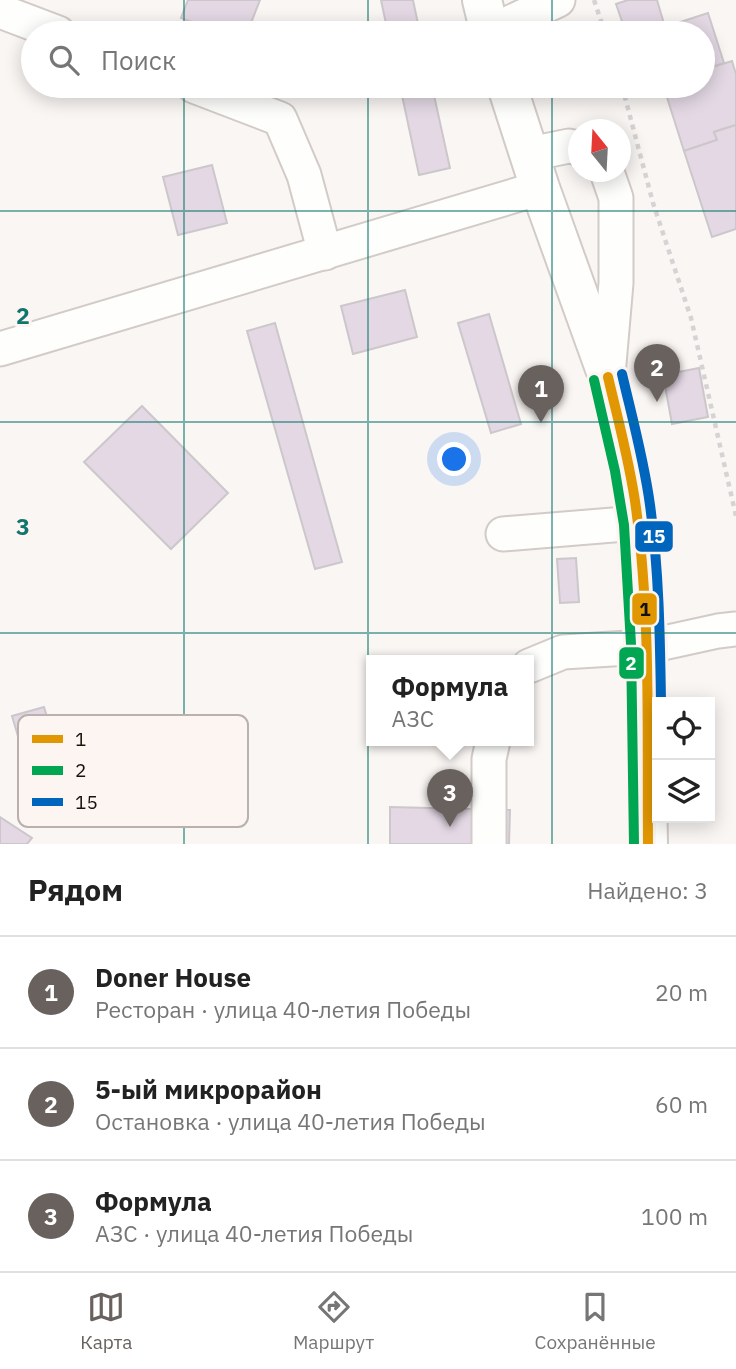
<!DOCTYPE html>
<html lang="ru">
<meta charset="utf-8">
<style>
:root{--surface:#fff;--page:#f2f2f2;--text:#222;--muted:#767676;--line:#e0e0e0;--accent:#69615d}
body{margin:0;font-family:"IBM Plex Sans",sans-serif;background:var(--page);color:var(--text)}
.controls{position:absolute;right:21px;bottom:21px;display:grid;overflow:hidden;border-radius:0px;box-shadow:0 4px 18px #0003}
.controls button{width:63px;height:63px;display:grid;place-items:center;padding:0;border:0;border-bottom:2px solid var(--line);background:var(--surface);color:var(--text);font:35px sans-serif}
.compass{position:absolute;left:568px;top:119px;width:63px;height:63px;border-radius:50%;background:var(--surface);box-shadow:0 4px 18px #0003;rotate:342deg}
.you{position:absolute;left:455px;top:460px;width:24px;height:24px;margin:-18px;border:5px solid #fff;border-radius:50%;background:#1a73e8;box-shadow:0 0 0 10px #1a73e833}
.badge{display:grid;place-items:center;width:46px;height:46px;border-radius:50%;background:var(--accent);color:#fff;font-size:23px;font-weight:700}
.pin{position:absolute;translate:-50% -58px;filter:drop-shadow(0 2px 4px #0008)}
.pin::after{content:'';position:absolute;top:37px;width:24px;height:21px;background:inherit;clip-path:polygon(0 0,100% 0,50% 100%)}
.popup{position:absolute;left:366px;top:655px;width:168px;height:91px;box-sizing:border-box;display:grid;place-content:center;border-radius:0px;background:var(--surface);filter:drop-shadow(0 2px 5px #0005);font-size:23px;white-space:nowrap;color:var(--muted)}
.popup b{font-size:26px;color:var(--text)}
.popup::after{content:'';position:absolute;left:50%;top:100%;margin-left:-14px;border:14px solid transparent;border-top-color:var(--surface)}
.list{margin:0;padding:0;list-style:none}
h2{display:flex;justify-content:space-between;align-items:center;height:91px;margin:0;padding:0 28px;font-size:30px}
h2 small{font-size:23px;font-weight:400;color:var(--muted)}
.list li{display:grid;grid-template-columns:46px 1fr auto;gap:21px;align-items:center;box-sizing:border-box;height:112px;padding:0 28px;border-top:2px solid var(--line)}
.list b{display:block;font-size:26px;white-space:nowrap}
.list p{margin:0;font-size:23px;white-space:nowrap;color:var(--muted)}
.list em{font-size:23px;font-style:normal;color:var(--muted)}
.icon{flex:none;width:38px;height:38px;fill:none;stroke:currentColor;stroke-width:2;stroke-linecap:round;stroke-linejoin:round}
.map{position:relative;flex:none;width:736px;height:844px;overflow:hidden}
.search{position:absolute;background:var(--surface);box-shadow:0 4px 18px #0003;left:21px;right:21px;top:21px;height:77px;display:flex;align-items:center;gap:18px;box-sizing:border-box;padding:0 24px;border-radius:38px;color:var(--muted);font-size:26px}
.sheet{height:427px;background:var(--surface)}
nav{display:flex;justify-content:space-around;align-items:center;box-sizing:border-box;height:98px;border-top:2px solid var(--line);background:var(--surface);font-size:19px;color:var(--muted)}
nav a{display:grid;justify-items:center;gap:4px}
nav .on{color:var(--accent)}
.map>svg:first-child{display:block}
.building{fill:#e3d8e4;stroke:#ccc7ca;stroke-width:2}
.lines{fill:none;stroke-linecap:round;stroke-linejoin:round}
.minor-casing{stroke:#d2cbc7;stroke-width:37}
.major-casing{stroke:#d2cbc7;stroke-width:42}
.path{stroke:#d5d3d3;stroke-width:4.5;stroke-dasharray:5 5;stroke-linecap:butt}
.minor{stroke:#fefefd;stroke-width:33}
.major{stroke:#fefefd;stroke-width:38}
.bus-1-casing{stroke:#fcf5f2;stroke-width:16}
.bus-2-casing{stroke:#fcf5f2;stroke-width:16}
.bus-3-casing{stroke:#fcf5f2;stroke-width:16}
.bus-1{stroke:#e19701;stroke-width:10}
.bus-2{stroke:#00a651;stroke-width:10}
.bus-3{stroke:#0065bd;stroke-width:10}
.grid{fill:none;stroke:#0f766e;stroke-width:2;stroke-opacity:0.55}
.key{fill:#fcf5f2;stroke:#b8b1ad;stroke-width:2}
.key-label{font-size:19px;fill:#1b110b}
.grid-label{font-size:23px;text-anchor:middle;font-weight:bold;fill:#0f766e;stroke:#fcf5f2;stroke-width:6;stroke-linejoin:round;paint-order:stroke}
.line-badge{stroke:#fcf5f2;stroke-width:2.5}
.badge-label{font-size:19px;text-anchor:middle;font-weight:bold;fill:#fff}
.pale-badge-label{font-size:19px;text-anchor:middle;font-weight:bold;fill:#111}
</style>
<div class="map">
<svg width="736" height="844" viewBox="0 0 736 844">
<rect width="100%" height="100%" fill="#faf6f4"/>
<g class="building">
<polygon points="188,0 260,0 247,33 221,33 181,18"/>
<polygon points="381,0 413,0 420,33 388,33"/>
<polygon points="628,0 657,0 665,27 708,13 724,63 703,70 703,33 626,33 616,4"/>
<polygon points="732,61 736,74 736,125 714,132 717,140 684,151 665,91 681,86 703,86 703,79 705,78 703,70"/>
<polygon points="400,86 432,86 450,168 419,175"/>
<polygon points="643,86 681,86 646,97"/>
<polygon points="736,125 736,229 712,237 684,151 717,140 714,132"/>
<polygon points="212,165 227,223 178,235 163,177"/>
<polygon points="405,290 417,337 353,354 341,306"/>
<polygon points="489,314 521,424 491,433 458,323"/>
<polygon points="275,323 342,562 315,569 247,331"/>
<polygon points="699,368 708,417 672,424 663,375"/>
<polygon points="142,406 228,493 171,549 84,462"/>
<polygon points="576,558 579,602 560,603 557,559"/>
<polygon points="44,707 52,733 20,743 12,716"/>
<polygon points="390,807 510,810 509,844 390,844"/>
<polygon points="0,817 32,838 27,844 0,844"/>
</g>
<g class="lines">
<defs>
<g id="minor">
<polyline points="0,11 58,33"/>
<polyline points="490,32 558,0"/>
<polyline points="194,86 280,119 304,175 325,253"/>
<polyline points="530,154 569,146 578,148"/>
<polyline points="607,172 616,198 616,283 608,375"/>
<polyline points="0,349 540,188"/>
<polyline points="503,534 637,523"/>
<polyline points="529,666 563,652 645,647 718,631 736,629"/>
<polyline points="489,844 489,759 493,741"/>
</g>
<g id="major">
<polyline points="482,0 490,33"/>
<polyline points="507,86 540,188 608,377 629,469 637,523 645,647 648,844"/>
</g>
</defs>
<use href="#minor" class="minor-casing"/>
<use href="#major" class="major-casing"/>
<g class="path">
<polyline points="594,0 605,33"/>
<polyline points="622,86 653,203 691,318 736,516"/>
</g>
<use href="#minor" class="minor"/>
<use href="#major" class="major"/>
<defs>
<path id="bus-1" d="M608 377C618 420 630 463 636 508 651 619 647 732 648 844"/>
<polyline id="bus-2" points="594,380 615,471 624,525 631,644 634,844"/>
<path id="bus-3" d="M622 374C632 417 644 460 650 505 659 570 660 637 661 702"/>
</defs>
<use href="#bus-1" class="bus-1-casing"/>
<use href="#bus-2" class="bus-2-casing"/>
<use href="#bus-3" class="bus-3-casing"/>
<use href="#bus-1" class="bus-1"/>
<use href="#bus-2" class="bus-2"/>
<use href="#bus-3" class="bus-3"/>
</g>
<path class="grid" d="M184 0V33M368 0V33M552 0V33M184 86V844M368 86V844M552 86V844M0 211H736M0 422H736M0 633H736"/>
<rect x="18" y="715" width="230" height="112" rx="10" class="key"/>
<rect x="32" y="735" width="31" height="8" fill="#e19701"/>
<rect x="32" y="766" width="31" height="9" fill="#00a651"/>
<rect x="32" y="798" width="31" height="8" fill="#0065bd"/>
<g class="key-label">
<text x="75" y="746">1</text>
<text x="75" y="777">2</text>
<text x="75" y="809">15</text>
</g>
<g class="grid-label">
<text x="23" y="324">2</text>
<text x="23" y="535">3</text>
</g>
<g class="line-badge">
<rect x="634" y="520" width="40" height="33" rx="7" fill="#0065bd"/>
<rect x="631" y="592" width="27" height="34" rx="7" fill="#e19701"/>
<rect x="618" y="646" width="27" height="34" rx="7" fill="#00a651"/>
</g>
<g class="badge-label">
<text x="654" y="543">15</text>
<text x="631" y="670">2</text>
</g>
<g class="pale-badge-label">
<text x="645" y="616">1</text>
</g>
</svg>
<div class="controls">
<button><svg class="icon" aria-label="locate" viewBox="0 0 24 24"><circle cx="12" cy="12" r="6"/><path d="M12 2v4M12 18v4M2 12h4M18 12h4"/></svg></button>
<button><svg class="icon" aria-label="layers" viewBox="0 0 24 24"><path d="M12 4l9 5-9 5-9-5zM3 14l9 5 9-5"/></svg></button>
</div>
<svg class="compass" viewBox="-18 -18 36 36"><path d="M0-13l5 13h-10z" fill="#e53935"/><path d="M0 13l5-13h-10z" fill="#767676"/></svg>
<div class="you"></div>
<div class="pin badge" style="left:541px;top:423px">1</div>
<div class="pin badge" style="left:657px;top:402px">2</div>
<div class="pin badge" style="left:450px;top:827px">3</div>
<div class="popup"><b>Формула</b>АЗС</div>
<div class="search"><svg class="icon" aria-label="search" viewBox="0 0 24 24"><circle cx="10" cy="10" r="6"/><path d="M15 15l6 6"/></svg>Поиск</div>
</div>
<section class="sheet">
<h2>Рядом<small>Найдено: 3</small></h2>
<ul class="list">
<li><span class="badge">1</span><div><b>Doner House</b><p>Ресторан · улица 40-летия Победы</p></div><em>20 m</em></li>
<li><span class="badge">2</span><div><b>5-ый микрорайон</b><p>Остановка · улица 40-летия Победы</p></div><em>60 m</em></li>
<li><span class="badge">3</span><div><b>Формула</b><p>АЗС · улица 40-летия Победы</p></div><em>100 m</em></li>
</ul>
</section>
<nav>
<a class="on"><svg class="icon" aria-label="map" viewBox="0 0 24 24"><path d="M3 6l6-2 6 2 6-2v14l-6 2-6-2-6 2zM9 4v14M15 6v14"/></svg>Карта</a>
<a><svg class="icon" aria-label="directions" viewBox="0 0 24 24"><path d="M12 3l9 9-9 9-9-9zM9 14v-3h6M13 9l2 2-2 2"/></svg>Маршрут</a>
<a><svg class="icon" aria-label="saved" viewBox="0 0 24 24"><path d="M7 4h10v16l-5-4-5 4z"/></svg>Сохранённые</a>
</nav>
